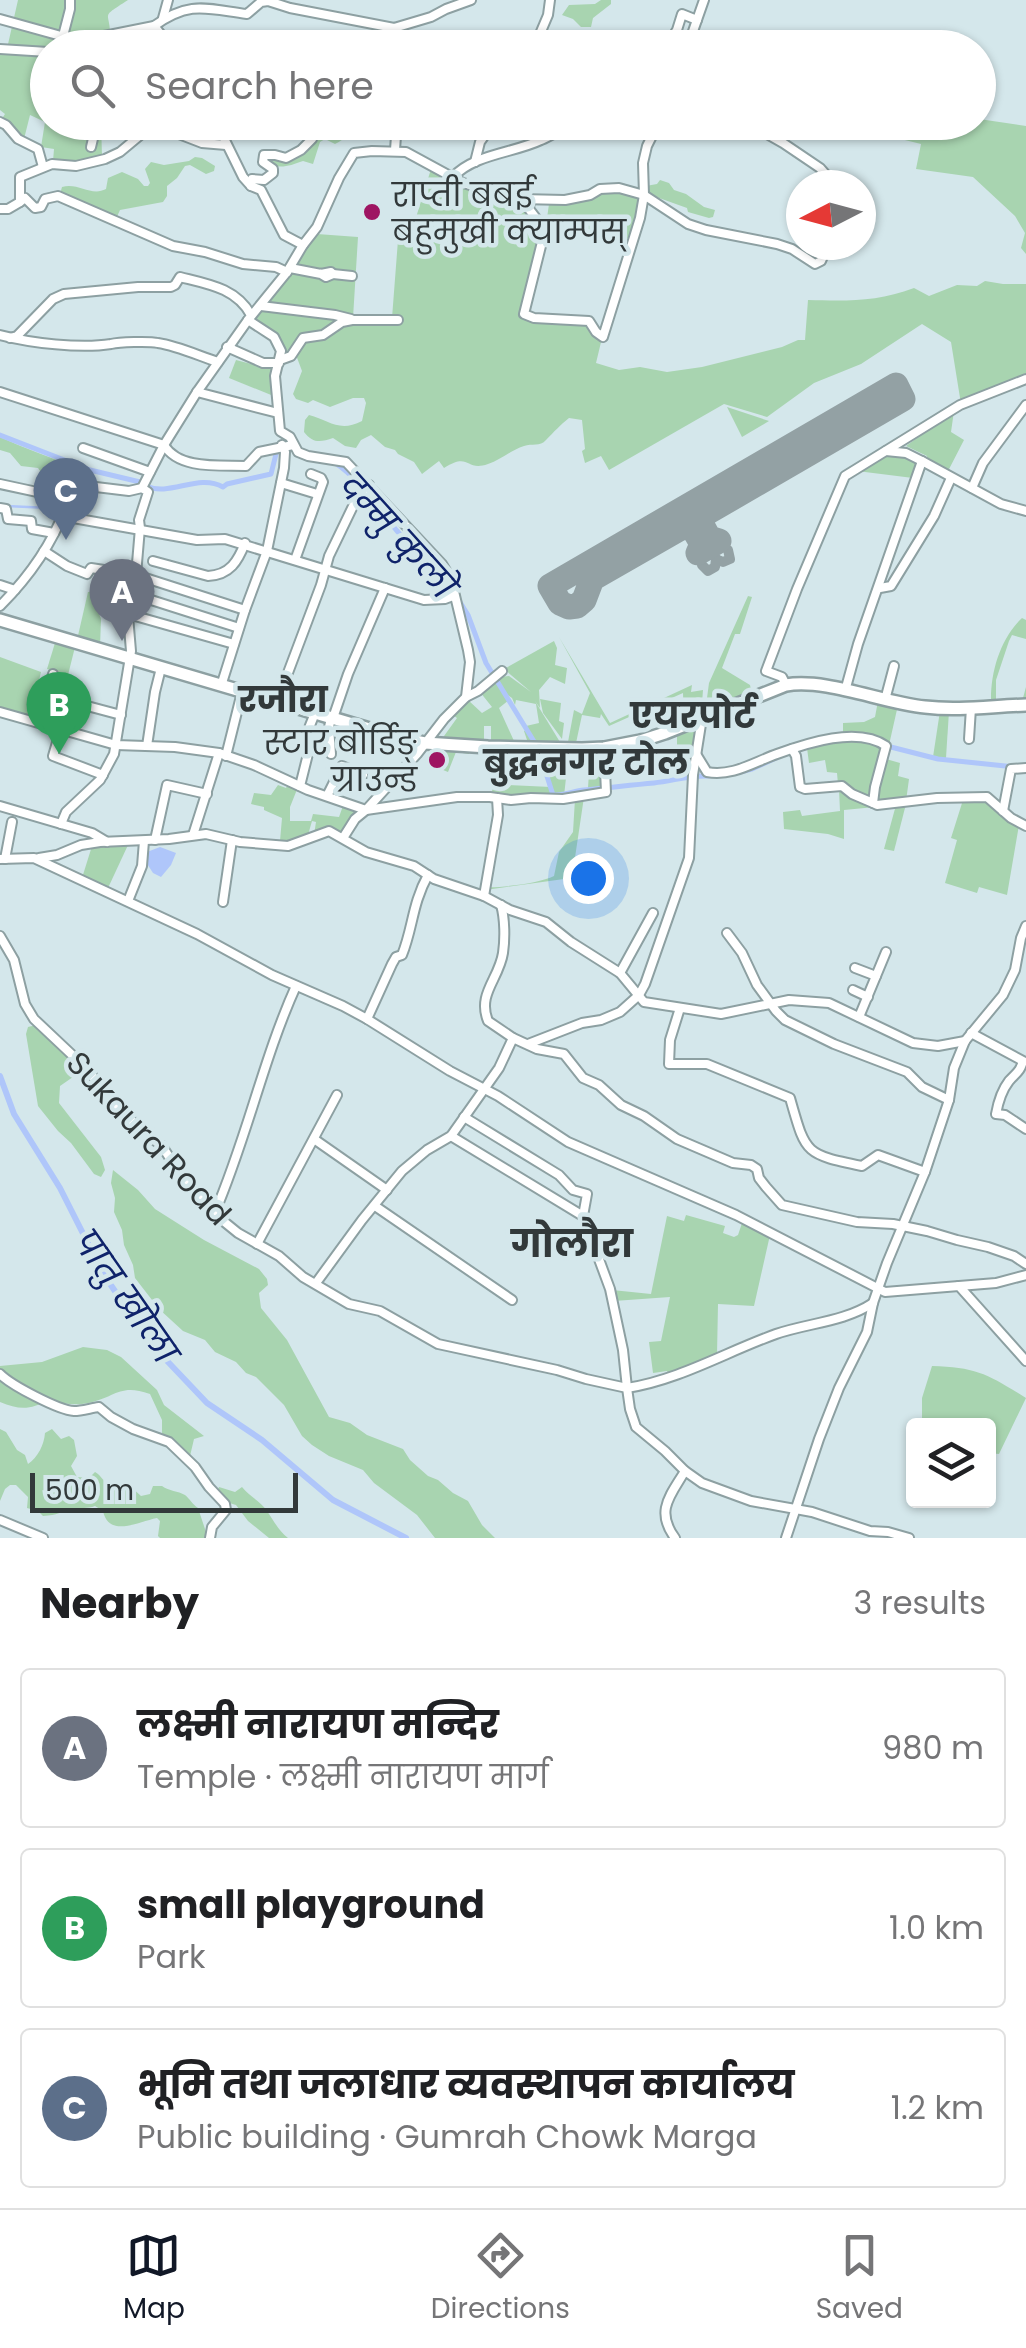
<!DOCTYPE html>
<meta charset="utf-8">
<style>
:root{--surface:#fff;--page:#f6f6f6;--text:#202124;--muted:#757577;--line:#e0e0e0;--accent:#111827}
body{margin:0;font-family:Poppins,"Noto Sans Devanagari",sans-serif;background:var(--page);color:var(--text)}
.controls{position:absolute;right:30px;bottom:30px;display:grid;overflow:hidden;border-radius:10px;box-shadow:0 2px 8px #0004}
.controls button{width:90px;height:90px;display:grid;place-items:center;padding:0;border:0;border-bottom:2px solid var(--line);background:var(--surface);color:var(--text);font:50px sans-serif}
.compass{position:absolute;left:786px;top:170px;width:90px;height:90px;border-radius:50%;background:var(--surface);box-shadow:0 2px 8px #0004;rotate:264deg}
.scale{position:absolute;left:30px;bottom:25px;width:268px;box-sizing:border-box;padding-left:10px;border:5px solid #32393a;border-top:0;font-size:28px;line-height:35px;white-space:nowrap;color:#32393a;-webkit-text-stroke:8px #d4e7eb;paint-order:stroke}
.you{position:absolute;left:588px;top:878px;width:35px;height:35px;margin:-25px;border:8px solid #fff;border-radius:50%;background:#1a73e8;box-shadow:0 0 0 15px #1a73e833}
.badge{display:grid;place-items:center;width:65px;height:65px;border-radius:50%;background:var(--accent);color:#fff;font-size:32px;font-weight:700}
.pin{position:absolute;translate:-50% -82px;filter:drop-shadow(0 2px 5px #0008)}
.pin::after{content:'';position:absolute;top:52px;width:35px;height:30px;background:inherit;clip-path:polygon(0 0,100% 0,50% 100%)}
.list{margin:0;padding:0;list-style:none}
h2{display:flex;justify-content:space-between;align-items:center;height:130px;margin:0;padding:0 40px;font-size:42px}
h2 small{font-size:32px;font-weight:400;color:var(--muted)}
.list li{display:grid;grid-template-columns:65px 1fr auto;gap:30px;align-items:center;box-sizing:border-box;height:160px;margin:0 20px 20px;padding:0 20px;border:2px solid var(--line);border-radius:10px}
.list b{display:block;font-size:38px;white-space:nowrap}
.list p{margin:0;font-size:32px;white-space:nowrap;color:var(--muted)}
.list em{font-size:32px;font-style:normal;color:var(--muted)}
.icon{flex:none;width:55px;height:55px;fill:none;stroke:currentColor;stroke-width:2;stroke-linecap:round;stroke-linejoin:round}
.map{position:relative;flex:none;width:1026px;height:1538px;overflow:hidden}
.search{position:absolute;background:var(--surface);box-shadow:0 2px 8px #0004;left:30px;right:30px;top:30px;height:110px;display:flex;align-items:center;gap:25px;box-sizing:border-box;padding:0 35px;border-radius:55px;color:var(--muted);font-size:38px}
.sheet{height:670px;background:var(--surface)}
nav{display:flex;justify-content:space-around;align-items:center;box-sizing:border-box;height:140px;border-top:2px solid var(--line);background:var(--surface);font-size:28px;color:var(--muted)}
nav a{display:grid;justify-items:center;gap:5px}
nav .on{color:var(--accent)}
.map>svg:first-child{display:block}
.green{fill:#a8d4b0}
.water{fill:#afc6fa}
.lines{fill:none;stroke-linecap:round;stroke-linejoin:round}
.stream{stroke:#afc6fa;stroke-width:2.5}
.canal{stroke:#afc6fa;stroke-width:5}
.river{stroke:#afc6fa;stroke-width:6}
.taxiway{stroke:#93a1a4;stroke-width:10}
.runway{stroke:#93a1a4;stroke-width:25}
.minor-casing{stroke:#8da0a2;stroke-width:12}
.major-casing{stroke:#8da0a2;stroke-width:16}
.minor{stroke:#fff;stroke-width:8}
.major{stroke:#fff;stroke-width:11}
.poi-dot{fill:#9e1562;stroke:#d4e7eb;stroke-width:4}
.labels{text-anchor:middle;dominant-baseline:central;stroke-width:9;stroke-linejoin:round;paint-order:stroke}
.poi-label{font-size:32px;fill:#32393a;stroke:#d4e7eb;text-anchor:start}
.street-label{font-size:32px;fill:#32393a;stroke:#d4e7eb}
.water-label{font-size:35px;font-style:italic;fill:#0f236a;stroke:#d4e7eb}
.neighbourhood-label{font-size:35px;font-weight:bold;fill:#32393a;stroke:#d4e7eb}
.quarter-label{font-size:38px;font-weight:bold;fill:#32393a;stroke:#d4e7eb}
</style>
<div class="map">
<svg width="1026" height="1538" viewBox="0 0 1026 1538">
<rect width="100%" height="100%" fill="#d4e7eb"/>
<g class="green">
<path d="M18 0H128C97 20 112 9 110 40L100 42V47L48 48V122L101 123 102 156 75 163 53 161 54 149 41 147 45 122 30 115 24 139 1 120 5 114 0 110V54L6 53Z"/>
<polygon points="601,0 611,0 611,4 593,18 591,27 581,27 573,19 562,15 569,5 595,4"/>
<polygon points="979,119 1026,126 1026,254 1021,248 1025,233 1015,216 973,177 916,169 921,144 836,123 978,122"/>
<path d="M310 123H359C354 130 344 140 335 144L325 139 320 142 313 164 303 161C289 166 279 170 265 162V156L284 159 312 139Z"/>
<path d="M195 157 202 158 215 166 214 171 206 174 190 165 185 166 177 178 167 186V196L163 202 120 210 115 221 60 194 62 187C78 182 91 197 106 189L108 178 122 172 138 179 144 186H148L150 183 145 169 151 162 164 165 189 161Z"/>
<path d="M431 169 507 198 510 203 534 212 546 225 549 204 583 200 596 193 619 190 635 195 641 201 632 240C603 230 578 226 547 227L524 317 588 324 602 338 596 363 619 370 640 367 667 372 702 367 782 347 798 340H805L808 300C847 301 877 302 914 288L929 296 957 285 977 286 985 281 1003 284H1026V377L961 404 951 342 922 324 861 364 814 383 767 417 724 404 609 470 601 456 585 463 582 451 585 449 582 420 569 418C560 425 554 432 546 440 540 447 532 443 524 446 511 450 501 460 488 464 465 472 470 451 444 468L439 461 422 474 414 462 398 454 395 450 385 447 371 435 361 440 356 448 345 446 333 438C321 442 313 444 304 432L305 420 309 415C329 420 339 433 362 421L366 403 364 398H353L330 407 313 400 308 403 296 399 293 394 302 371 296 355 300 343 323 336 340 320 328 330 296 340 287 354 282 352C277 337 260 331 252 316L267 303 317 234 358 237 353 318H392L398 240H409Z"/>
<polygon points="660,180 669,183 674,190 686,194 704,207 715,210 713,217 709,218 688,212 687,208 648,194 646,186 657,184"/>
<polygon points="236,360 274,370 276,397 229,378"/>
<polygon points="727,407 769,421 742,437"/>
<polygon points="954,411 951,432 964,440 947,473 926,460 927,456 906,446"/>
<path d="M0 437C24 448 49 457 73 466L76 472 67 481 53 485 47 481 38 468 21 466 10 453 0 450Z"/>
<polygon points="884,454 906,454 919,461 913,478 857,471"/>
<polygon points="88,592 91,592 101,619 100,647 77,640"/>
<polygon points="748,596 752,597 740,634 735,634 722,668 750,685 752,694 705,713 709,683"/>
<path d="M1022 618 1026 620V639L1012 635 1009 641 996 680V701L1023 698 1026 687V703L969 704 991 699C991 670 1001 638 1022 618Z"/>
<polygon points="559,637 610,723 692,685 691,692 703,690 701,717 684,724 683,693 609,726 601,714 600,718 582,715 576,743 581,744 566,748 564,743 568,742 574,710 582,714 590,693"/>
<polygon points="554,641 557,648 555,665 567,668 565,684 550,677 539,690 540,708 535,701 563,747 538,746 526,726 539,723 536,704 516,700 515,705 512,698 503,692 509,700 499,708 514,741 527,740 524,731 526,730 534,746 491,745 491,726 484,726 484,744 439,743 457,718 451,714 468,700 482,713 492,707 480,692 495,679 497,682 500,677 509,676 531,692 504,669"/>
<polygon points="55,643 75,647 68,675 47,669"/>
<polygon points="0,657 41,672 30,718 0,709"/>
<polygon points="540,699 561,703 559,721 564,723 562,739 543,713"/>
<polygon points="878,701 898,705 889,745 843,734 843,723 864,722 875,717"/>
<polygon points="940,711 949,711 946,758 933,757"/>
<polygon points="700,723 692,772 677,776 677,732"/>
<polygon points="841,740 869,742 884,746 872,801 838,784 837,773 827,772 825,760 809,763 807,748"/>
<polygon points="433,747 469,748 469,754 456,752 448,772 426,763"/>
<path d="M602 750 604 774 595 776 604 777V792C566 799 529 798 490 795L500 774 507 777V785L551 787 539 751H569L564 796 584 790 596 791 588 788 590 757 577 758 578 752Z"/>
<polygon points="886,759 900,763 898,776 909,779 906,801 878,803 874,801"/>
<polygon points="289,782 298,787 290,807 290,821 311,821 313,814 339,817 344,803 356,809 342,834 328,828 314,835 316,822 312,821 308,835 293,843 280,841 282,818 264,810 264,807 251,804 254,793 271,795 278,785 286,788"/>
<polygon points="839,789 875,807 844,810 844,839 828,834 784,829 783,812 800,810 802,816 840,811"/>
<path d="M584 797 573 871H600L599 879 581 877 580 880 564 879 485 890 486 887C502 888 540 883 554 876L559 852 573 832 575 799Z"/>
<polygon points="963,800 986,800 1019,825 1007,895 979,887 977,893 945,883 957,840 951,838"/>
<polygon points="906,804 894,851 884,849 896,805"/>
<polygon points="128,845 108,888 82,878 92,846"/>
<polygon points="36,1025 79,1064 83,1070 60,1086 59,1103 101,1157 105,1170 101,1177 94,1174 71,1143 58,1131 38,1106 26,1034 28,1027"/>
<polygon points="113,1170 138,1190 155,1209 204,1240 259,1269 267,1279 268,1285 259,1293 261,1308 287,1340 329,1417 350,1423 367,1435 403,1449 410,1460 428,1476 438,1480 453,1493 468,1501 482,1525 495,1538 435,1538 417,1515 374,1483 363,1470 329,1456 312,1445 302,1436 284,1405 256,1377 246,1373 236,1362 215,1352 205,1340 183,1331 159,1309 135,1278 133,1265 124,1245 122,1230 114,1212 115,1198 111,1183"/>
<polygon points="686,1215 725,1226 723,1233 734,1237 738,1235 743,1220 770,1235 754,1306 718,1304 717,1355 669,1375 667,1371 653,1373 649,1342 661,1341 670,1297 614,1301 612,1290 651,1294 667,1216 684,1221"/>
<path d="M83 1347 107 1350 121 1357 157 1390 164 1405 204 1436 194 1439 190 1456 177 1449 162 1433V1420L150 1394C119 1383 115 1398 88 1403 74 1406 62 1403 48 1400 31 1410 19 1410 0 1402V1366L42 1362Z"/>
<path d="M932 1366C977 1367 989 1375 1026 1398L999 1454 989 1453 988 1426 922 1425V1398Z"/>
<path d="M0 1429 6 1432 17 1450 25 1455 28 1464C38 1457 44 1445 45 1433L52 1429 61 1439 69 1436 74 1440 77 1456 71 1466 77 1477 89 1478 95 1472C101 1475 101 1479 106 1482 111 1486 117 1486 123 1491L129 1485 141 1496 150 1494 153 1486H162C169 1491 178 1491 185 1495 190 1499 192 1504 198 1508L208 1538H160L158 1536 160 1521 157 1518C137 1522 109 1538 103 1511L95 1506C87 1509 81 1507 73 1509 60 1512 58 1515 43 1516L38 1511 27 1508 28 1497 16 1485H10L5 1489 0 1501Z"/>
<path d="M219 1487 235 1492 242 1487C249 1496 260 1501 267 1511 274 1521 278 1530 288 1538H269L248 1521 236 1505 226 1502 217 1492Z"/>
</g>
<polygon class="water" points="160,847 176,853 171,865 161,877 153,873 144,859 147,852"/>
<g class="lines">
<polyline class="stream" points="6,506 50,508 53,512 61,514"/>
<g class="canal">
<polyline points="0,435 90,470 140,482"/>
<path d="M335 463C360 479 379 510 398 532 406 542 418 549 425 560 435 573 439 589 455 594L468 615 486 663 538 748 553 795C565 796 573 791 584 790 607 788 631 785 654 783 673 781 690 775 709 776"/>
<path d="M146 486C170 497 198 473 223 487L227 484 271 474 276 454"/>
<polyline points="883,745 938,759 1015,767"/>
<polyline points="740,772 752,769 776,758"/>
</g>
<polyline class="river" points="0,1076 14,1114 60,1188 104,1275 151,1344 207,1403 262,1440 333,1500 406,1538"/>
<g class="taxiway">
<path d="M653 535C667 527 681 514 697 526"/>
<path d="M716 559C708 546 686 521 701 507 707 502 716 498 723 495"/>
<polyline points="716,559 723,562 730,559 728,550"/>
<polyline points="702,565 708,571 715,567 716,559"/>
</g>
<polygon class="runway" points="896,385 903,399 703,515 702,525 709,538 719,541 698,553 702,544 694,530 689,527 681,528 592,579 584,600 577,606 569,607 560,603 550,586"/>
<defs>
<g id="minor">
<polyline points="163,18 168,0"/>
<path d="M0 19 79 41 154 26C190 0 207 9 247 14L261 2 268 1 290 8 394 28 431 17 446 9 471 0"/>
<polyline points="154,26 164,38 182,48"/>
<polyline points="394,28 399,48"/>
<polyline points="63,36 70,9 70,0"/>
<polyline points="534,48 548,15 550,0"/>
<polyline points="665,48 677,30 682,14 697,20"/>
<polyline points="691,48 691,37 704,0"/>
<polyline points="0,49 48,52"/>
<polyline points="0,122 6,125 18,139 38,149 43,167"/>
<polyline points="216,122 243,177 251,186 261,190 284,235 303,245"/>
<polyline points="746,122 783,143 820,168 827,176 848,185"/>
<polyline points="91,147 97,122"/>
<polyline points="395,150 397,122"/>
<polyline points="475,162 480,142 494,122"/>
<path d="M453 177C474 154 514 153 541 140 553 135 564 127 577 122"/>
<polyline points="251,186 252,179 264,180 273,173 273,169 263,162 264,155 275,155 286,158 301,150 312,139 309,130 310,122"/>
<polyline points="530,200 529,209 545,230 524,314 534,318 589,321 596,332 603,337 640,218 644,195 643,163 647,146 659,122"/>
<polyline points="20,202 25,198 35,208 41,207 45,199 58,196 173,246 205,252 243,264 276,267 287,272"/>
<polyline points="0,209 8,209 20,202 20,177 52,164 76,166 105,159 120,152 150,127 158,126 202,143 226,145"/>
<polyline points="290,268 321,274 331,272 333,274 326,277 321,274"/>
<polyline points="333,274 352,276"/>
<polyline points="261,306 335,315 351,319"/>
<polyline points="248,320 274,337 281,351 275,376 280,431 290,437 298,452 308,456 346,462 442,564 451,579 468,650 470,662 466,697 444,719 417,754 366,810 355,819 343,838"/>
<path d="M0 335C31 343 80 349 111 344 119 342 149 341 158 343 178 346 199 356 218 362"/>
<path d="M10 338 17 336 53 299 64 294 138 287H171L175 285 180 277C208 284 236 288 251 315"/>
<polyline points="227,347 263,363 279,363"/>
<polyline points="280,360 291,356 303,338 323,335 342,322 352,320 398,320"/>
<path d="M0 392 164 445C179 470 220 465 246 466L259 452 293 445"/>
<polyline points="197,392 278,413"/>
<polyline points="83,448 150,472"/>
<polyline points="886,451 906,453 922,461"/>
<polyline points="281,483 317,494"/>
<polyline points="0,484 51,495 96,487 129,491 142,488 164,445 197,392 248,320 287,272 303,245 317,227 339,178 354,153 372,151 406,152 463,183 520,199 565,200 590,195 600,189 619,188 644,195 688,224 706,230 777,244 792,249 815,264 821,261 828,245"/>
<polyline points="972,488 983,463 1026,405"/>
<polyline points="0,508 6,509 8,519 31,521 32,529 54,533"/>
<polyline points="62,516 197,540 225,539 424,600 445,599 453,596"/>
<polyline points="44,551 67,566 87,574 91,568 136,575 245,610"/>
<polyline points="295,560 323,482 321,478 311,474"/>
<path d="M153 561 208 576C230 575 238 561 245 543"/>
<polyline points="0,585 15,590"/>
<polyline points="880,588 891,586 934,516 951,478"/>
<polyline points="126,592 239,628"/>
<path d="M0 606C32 574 58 535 71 492"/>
<polyline points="128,614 234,644"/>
<polyline points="786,685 782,677 766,671 797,589 845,476 960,405 1026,379"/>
<polyline points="221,686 245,610 267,551 284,468 285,452 282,445"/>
<polyline points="845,691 858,644 922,461 1001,504 1026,511"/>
<polyline points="466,697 478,691 502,671"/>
<polyline points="61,699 121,715"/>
<polyline points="885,700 894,666"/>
<polyline points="277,702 321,585 329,556 355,502 369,485"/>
<polyline points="0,712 116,745 175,747 219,753 254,765 308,790 366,810 457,797 490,797 511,800 531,798 563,799 606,792 604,748"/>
<polyline points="333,718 348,674 385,588"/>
<polyline points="40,723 53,674"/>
<polyline points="61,729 53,756 103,775"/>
<polyline points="307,733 315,713"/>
<polyline points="969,739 971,708"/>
<polyline points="147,746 155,692 161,668"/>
<polyline points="792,749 796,756 800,787 805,789 842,786 852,794 873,803"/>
<polyline points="331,754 329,727 331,718"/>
<path d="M696 754 707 772C732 777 754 762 777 754 807 743 858 726 886 746L875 787 873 803 877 805 937 798 987 797 1011 818 1026 826"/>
<polyline points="226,756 242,692"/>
<polyline points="300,786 309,750"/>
<polyline points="327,796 342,766 363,775"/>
<polyline points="0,806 92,833 107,842"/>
<polyline points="1003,811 1011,769 1026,768"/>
<polyline points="61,824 66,812 100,780 114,754 131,651 126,592 136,575 140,528 139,520 148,492 142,488"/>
<polyline points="193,835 219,753"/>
<polyline points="155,840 167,785 207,794"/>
<polyline points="39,858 57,855 81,845 100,842 169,839 206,834 240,842 288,846 329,831 366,852 414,866 434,879 484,896 510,910 546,922 571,942 620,973 644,1002 721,1014 789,1000 829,1003 913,1043 938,1046 965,1041"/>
<polyline points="0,859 34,858 197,934 272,975 343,1006 367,1019 450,1071 498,1096 568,1142 736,1215 885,1292 959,1286 1026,1361"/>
<polyline points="5,859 12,822"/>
<polyline points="484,896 498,815 497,798"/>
<polyline points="128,901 142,866 144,841"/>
<polyline points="223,902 232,840"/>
<polyline points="727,933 742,953 757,985 776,1011 785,1020 834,1044 907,1072 922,1087 949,1100"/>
<path d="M0 936 14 960 25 1004 34 1019 87 1069 111 1100 138 1127 162 1146 182 1177 222 1220 238 1233 279 1256 303 1277 349 1304 380 1311 438 1344 557 1370 586 1379 627 1388 630 1409 636 1427 665 1451 685 1471C670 1496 655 1511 675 1538"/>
<polyline points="855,968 876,976"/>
<polyline points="620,973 653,913"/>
<polyline points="853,990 868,997"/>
<path d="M680 1008 670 1040 669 1064H707L790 1098C806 1154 804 1154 862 1166L878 1155 925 1172"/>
<polyline points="859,1017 886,952"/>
<path d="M367 1019 392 964 396 957 402 955C413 928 412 904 428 875"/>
<path d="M971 1033 1023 1061C1020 1072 1016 1073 1009 1081 1002 1090 998 1103 996 1114L1005 1115 1026 1129"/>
<polyline points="513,1038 537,1049 564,1054 583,1078 599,1085 621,1105 644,1116 677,1139 733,1163 751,1165 757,1169 759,1178 766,1187 782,1205 857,1222 893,1224 927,1231 957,1240 988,1247 1014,1256 1026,1264"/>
<polyline points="528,1044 582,1023 601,1020 620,1012 639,995 645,984 689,858 693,775 702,718"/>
<path d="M464 1117 559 1175 573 1190 587 1194 583 1216 610 1289 623 1350 627 1388C679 1380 726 1352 776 1334 808 1323 844 1322 873 1303"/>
<polyline points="451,1136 583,1216"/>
<polyline points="314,1139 387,1190"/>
<polyline points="375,1206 512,1300"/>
<path d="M215 1212C247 1138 263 1059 296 986"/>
<polyline points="257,1244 337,1095"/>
<path d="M316 1283 362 1220 402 1171 427 1150 451 1136 499 1068 513 1038 488 1021C477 994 499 979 503 953 505 939 505 919 501 905"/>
<polyline points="959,1286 996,1283 1026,1275"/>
<path d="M0 1374C11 1385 58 1410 74 1411 82 1411 91 1408 99 1407L111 1417 133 1429 169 1442 195 1467 209 1487 225 1504 226 1510 212 1527 210 1538"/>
<polyline points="685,1471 702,1483 751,1501 812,1512 870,1531 888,1532 909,1538"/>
<polyline points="0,1520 43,1538"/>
<polyline points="786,1538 819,1439 839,1388 867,1332 873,1303 887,1263 925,1172 949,1100 954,1068 965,1041 1003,995 1015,970 1021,938 1026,926"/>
</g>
<path id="major" d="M0 620 400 738 425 743 488 747 582 749 604 748 640 741 665 733 786 685C826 678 883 703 925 707 958 711 992 706 1026 705"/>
</defs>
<use href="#minor" class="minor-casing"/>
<use href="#major" class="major-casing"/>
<use href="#minor" class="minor"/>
<use href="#major" class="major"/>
</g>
<g class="poi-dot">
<circle cx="372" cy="212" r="10"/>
<circle cx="437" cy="760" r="10"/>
</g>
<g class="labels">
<g class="poi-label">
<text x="392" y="194">राप्ती बबई<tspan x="392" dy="37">बहुमुखी क्याम्पस्</tspan></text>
<text x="417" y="742" text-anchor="end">स्टार बोर्डिङ्<tspan x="417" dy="37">ग्राउन्ड</tspan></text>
</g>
<g class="street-label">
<text transform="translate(149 1138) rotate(47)">Sukaura Road</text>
</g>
<g class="water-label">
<text transform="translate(398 536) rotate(48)">दम्मु कुलो</text>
<text transform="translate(126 1297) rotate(55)">पातु खोला</text>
</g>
<g class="neighbourhood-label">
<text x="283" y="699">रजौरा</text>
<text x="693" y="715">एयरपोर्ट</text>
<text x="586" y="762">बुद्धनगर टोल</text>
</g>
<g class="quarter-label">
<text x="572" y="1243">गोलौरा</text>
</g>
</g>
</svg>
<div class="controls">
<button><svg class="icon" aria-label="layers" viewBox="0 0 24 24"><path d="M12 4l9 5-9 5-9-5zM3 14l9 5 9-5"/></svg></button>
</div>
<svg class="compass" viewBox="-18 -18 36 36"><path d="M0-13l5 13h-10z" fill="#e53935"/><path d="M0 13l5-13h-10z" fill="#757577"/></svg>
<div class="scale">500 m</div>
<div class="you"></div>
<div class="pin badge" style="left:122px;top:641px;background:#6b7280">A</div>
<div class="pin badge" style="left:59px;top:754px;background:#2e9e5b">B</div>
<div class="pin badge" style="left:66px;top:540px;background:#5c6f8a">C</div>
<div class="search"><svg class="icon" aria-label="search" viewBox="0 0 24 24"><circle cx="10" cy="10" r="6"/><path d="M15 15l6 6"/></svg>Search here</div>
</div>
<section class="sheet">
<h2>Nearby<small>3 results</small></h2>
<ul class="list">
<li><span class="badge" style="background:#6b7280">A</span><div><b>लक्ष्मी नारायण मन्दिर</b><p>Temple · लक्ष्मी नारायण मार्ग</p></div><em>980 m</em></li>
<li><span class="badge" style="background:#2e9e5b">B</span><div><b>small playground</b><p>Park</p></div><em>1.0 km</em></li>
<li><span class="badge" style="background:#5c6f8a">C</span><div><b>भूमि तथा जलाधार व्यवस्थापन कार्यालय</b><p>Public building · Gumrah Chowk Marga</p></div><em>1.2 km</em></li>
</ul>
</section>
<nav>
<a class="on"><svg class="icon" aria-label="map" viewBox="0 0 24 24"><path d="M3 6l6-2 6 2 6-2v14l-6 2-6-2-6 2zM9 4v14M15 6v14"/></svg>Map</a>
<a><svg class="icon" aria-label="directions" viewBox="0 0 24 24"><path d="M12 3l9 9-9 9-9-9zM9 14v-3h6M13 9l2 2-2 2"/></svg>Directions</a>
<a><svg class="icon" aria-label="saved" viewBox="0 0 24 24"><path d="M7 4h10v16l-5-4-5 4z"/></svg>Saved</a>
</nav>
